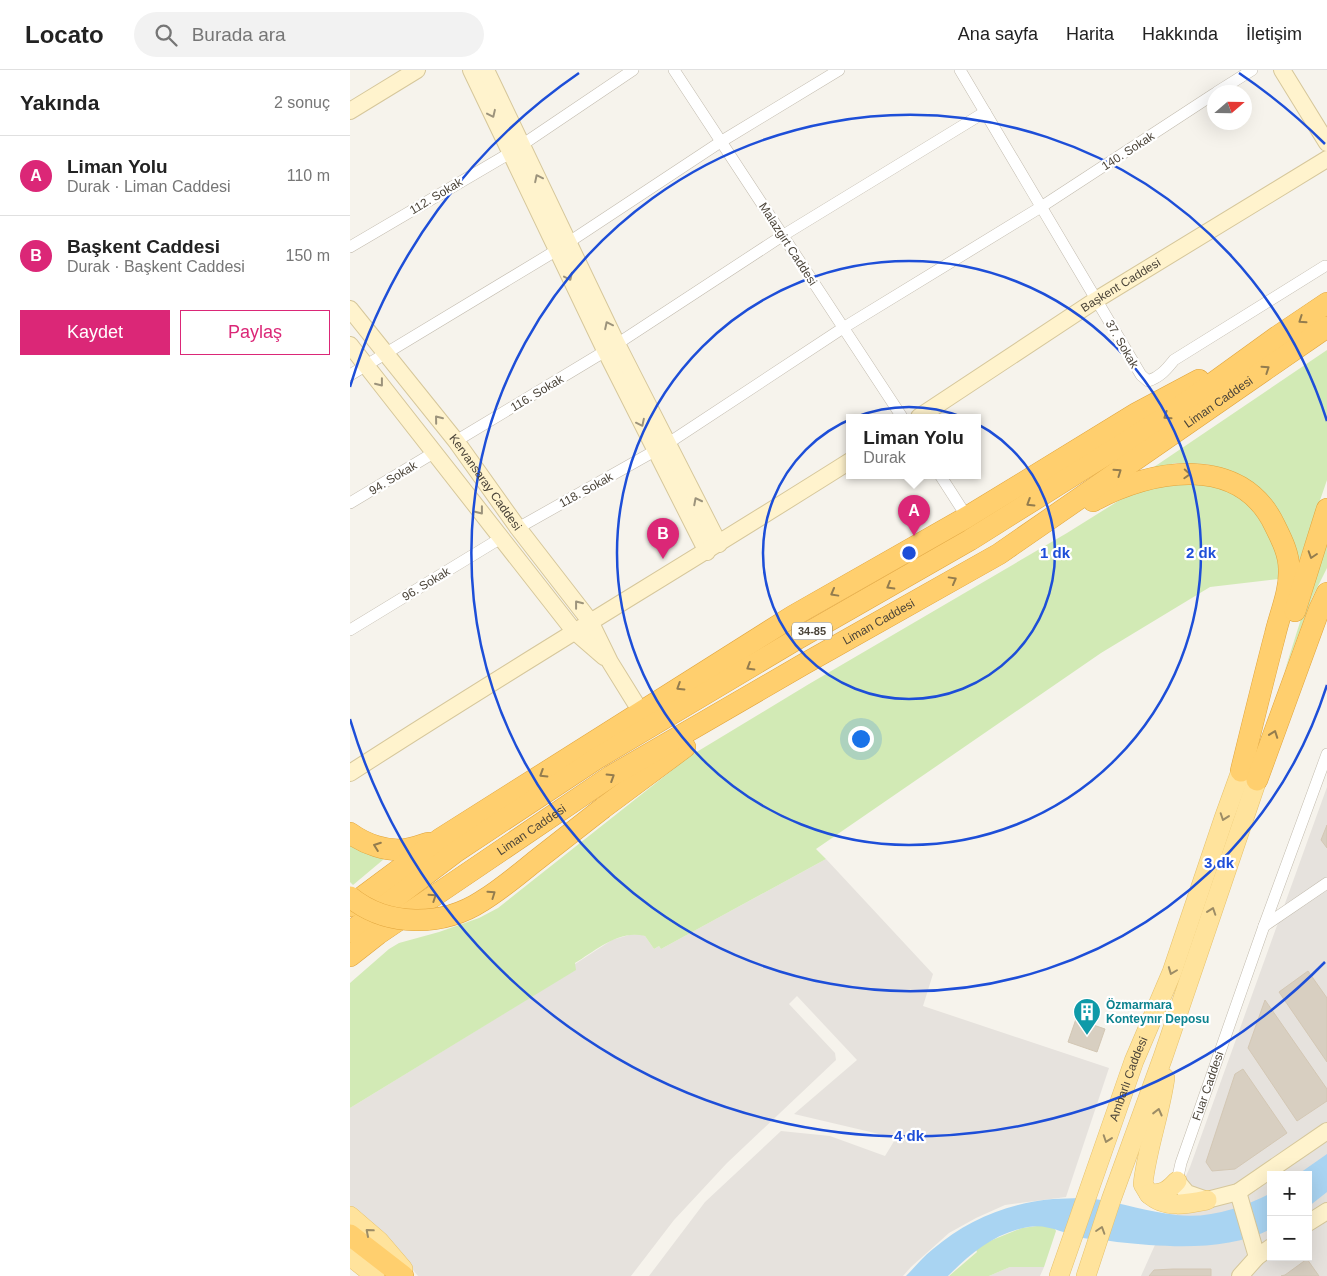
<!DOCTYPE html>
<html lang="tr">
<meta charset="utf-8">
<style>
:root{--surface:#fff;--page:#f2f2f2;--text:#222;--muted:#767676;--line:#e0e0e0;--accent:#db2777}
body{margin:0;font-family:Helvetica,sans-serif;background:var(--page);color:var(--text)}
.controls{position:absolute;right:15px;bottom:15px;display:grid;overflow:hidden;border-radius:0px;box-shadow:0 5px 20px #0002}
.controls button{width:45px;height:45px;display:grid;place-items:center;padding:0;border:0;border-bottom:1px solid var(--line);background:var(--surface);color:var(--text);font:25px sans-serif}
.compass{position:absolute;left:857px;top:15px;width:45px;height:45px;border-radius:50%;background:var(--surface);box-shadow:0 5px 20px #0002;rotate:70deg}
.you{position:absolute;left:510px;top:668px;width:18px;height:18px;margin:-12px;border:4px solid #fff;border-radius:50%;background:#1a73e8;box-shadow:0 0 0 8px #1a73e833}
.badge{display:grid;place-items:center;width:32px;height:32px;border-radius:50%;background:var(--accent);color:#fff;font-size:16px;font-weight:700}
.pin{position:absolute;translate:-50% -41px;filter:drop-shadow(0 1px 2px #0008)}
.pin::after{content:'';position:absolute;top:26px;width:18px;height:15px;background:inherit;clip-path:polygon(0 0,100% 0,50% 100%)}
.popup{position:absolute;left:496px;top:344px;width:135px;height:65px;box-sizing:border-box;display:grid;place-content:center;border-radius:0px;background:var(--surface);filter:drop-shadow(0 1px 4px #0005);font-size:16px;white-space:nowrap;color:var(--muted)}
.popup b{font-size:19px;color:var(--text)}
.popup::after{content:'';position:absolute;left:50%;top:100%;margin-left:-10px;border:10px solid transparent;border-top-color:var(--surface)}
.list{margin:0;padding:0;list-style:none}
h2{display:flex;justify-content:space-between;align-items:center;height:65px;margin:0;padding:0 20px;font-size:21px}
h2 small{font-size:16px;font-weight:400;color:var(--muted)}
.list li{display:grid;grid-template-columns:32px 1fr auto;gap:15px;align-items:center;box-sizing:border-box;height:80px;padding:0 20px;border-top:1px solid var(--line)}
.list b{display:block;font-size:19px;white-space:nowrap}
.list p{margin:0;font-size:16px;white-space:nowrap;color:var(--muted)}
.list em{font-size:16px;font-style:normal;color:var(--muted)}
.actions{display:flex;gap:10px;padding:15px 20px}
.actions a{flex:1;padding:11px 0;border:1px solid var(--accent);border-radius:0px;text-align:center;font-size:18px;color:var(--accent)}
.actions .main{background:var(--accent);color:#fff}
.icon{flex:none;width:28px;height:28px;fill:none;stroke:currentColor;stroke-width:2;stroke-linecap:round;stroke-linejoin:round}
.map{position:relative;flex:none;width:977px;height:1206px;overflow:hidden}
header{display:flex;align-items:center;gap:30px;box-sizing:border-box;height:70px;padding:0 25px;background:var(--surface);border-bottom:1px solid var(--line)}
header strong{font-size:24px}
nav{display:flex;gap:28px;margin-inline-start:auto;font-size:18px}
.search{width:350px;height:45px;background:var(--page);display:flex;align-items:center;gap:12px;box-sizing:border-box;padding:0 18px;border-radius:28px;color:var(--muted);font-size:19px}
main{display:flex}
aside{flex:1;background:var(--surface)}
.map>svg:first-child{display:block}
.industrial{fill:#e6e2dd;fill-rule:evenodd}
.green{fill:#d2eab5}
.water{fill:#a9d4f2}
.building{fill:#d8cfc1;stroke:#d3c7b4}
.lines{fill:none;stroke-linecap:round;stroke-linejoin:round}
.street-casing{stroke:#c2bbae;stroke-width:12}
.secondary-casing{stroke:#d6c79b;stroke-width:18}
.primary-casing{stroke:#e6c16a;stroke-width:20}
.highway-casing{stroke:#e0a43c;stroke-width:22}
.street{stroke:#fff;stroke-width:11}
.secondary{stroke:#fff3cd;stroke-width:16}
.primary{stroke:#ffe39c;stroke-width:19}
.highway{stroke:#ffcf6e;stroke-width:21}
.highway-bridge-casing{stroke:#e0a43c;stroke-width:22;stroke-linecap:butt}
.highway-bridge{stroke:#ffcf6e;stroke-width:21}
.oneway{stroke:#9c937c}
.oneway2{stroke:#937c4e}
.oneway3{stroke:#9c8c66}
.ring{fill:none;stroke:#1d4ed8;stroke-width:2.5}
.labels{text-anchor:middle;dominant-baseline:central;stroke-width:4.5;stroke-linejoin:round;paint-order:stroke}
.shield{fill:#fff;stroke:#817c74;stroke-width:1}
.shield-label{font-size:11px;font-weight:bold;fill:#4b4439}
.street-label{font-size:12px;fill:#4b4439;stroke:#fff}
.culture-label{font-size:12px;font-weight:bold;fill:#0d838f;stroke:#fff;text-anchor:start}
.centre{fill:#1d4ed8;stroke:#fff;stroke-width:2.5}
.ring-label{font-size:15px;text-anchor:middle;font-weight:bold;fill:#1d4ed8;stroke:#fff;stroke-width:4.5;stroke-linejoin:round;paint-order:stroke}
</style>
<header>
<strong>Locato</strong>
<div class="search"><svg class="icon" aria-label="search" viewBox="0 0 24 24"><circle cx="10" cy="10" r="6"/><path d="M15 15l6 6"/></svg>Burada ara</div>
<nav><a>Ana sayfa</a><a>Harita</a><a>Hakkında</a><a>İletişim</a></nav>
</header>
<main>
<aside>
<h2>Yakında<small>2 sonuç</small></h2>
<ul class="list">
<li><span class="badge">A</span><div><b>Liman Yolu</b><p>Durak · Liman Caddesi</p></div><em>110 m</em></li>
<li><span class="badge">B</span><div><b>Başkent Caddesi</b><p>Durak · Başkent Caddesi</p></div><em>150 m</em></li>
</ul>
<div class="actions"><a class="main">Kaydet</a><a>Paylaş</a></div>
</aside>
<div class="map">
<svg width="977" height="1206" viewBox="0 0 977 1206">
<rect width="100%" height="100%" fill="#f6f3ec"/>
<g class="industrial">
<path d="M977 717V1206H791L840 1097ZM921 1105H958V1187H921Z"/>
<polygon points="476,789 583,904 573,936 759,998 716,1127 655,1135 626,1148 599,1163 561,1197 553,1206 299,1206 355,1132 431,1061 480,1066 535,1086 546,1068 444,1044 507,990 447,926 439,934 485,983 486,990 377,1093 324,1150 281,1206 68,1206 49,1183 0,1137 0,1038 225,900 225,894 262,870 279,865 289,864 295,866 304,879 309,876 311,879"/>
<polygon points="660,1197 694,1197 690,1206 639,1206"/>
</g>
<g class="green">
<polygon points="977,280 977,410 946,500 894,408 875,399 856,394 826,393 801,399"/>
<path d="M848 408 897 430 929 481V509L860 517 751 583 466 779 476 789 311 879 309 876 304 879 295 866C269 859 245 881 225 893L226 900 0 1038V913L39 879 49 873 89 862 129 848 148 838 340 686 459 614 717 463 781 423Z"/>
<polygon points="977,466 977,498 962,528 934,603"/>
<polygon points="0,770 34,789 3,815 0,812"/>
<polygon points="694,1155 703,1155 706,1161 694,1197 660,1197 639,1206 599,1206 627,1182 625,1177 672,1158"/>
</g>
<g class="water">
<polygon points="977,1084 977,1122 958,1137 958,1105 947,1105"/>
<path d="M921 1123V1159C877 1182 815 1177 767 1172 756 1170 744 1170 733 1168 715 1164 697 1153 678 1157 645 1163 621 1183 598 1206H556C565 1197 573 1187 583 1179 617 1150 658 1133 703 1129 716 1129 731 1127 745 1129 772 1133 799 1142 826 1145 859 1149 892 1138 921 1123Z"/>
</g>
<g class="building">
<polygon points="977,755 977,778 971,770"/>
<polygon points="958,901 977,928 977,992 929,922"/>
<polygon points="915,930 977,1019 977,1031 947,1051 898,978"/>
<polygon points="726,949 755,959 747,982 718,972"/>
<polygon points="893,999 937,1063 885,1099 862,1101 856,1092 885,1004"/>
<polygon points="957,1189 969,1206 931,1206 935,1205"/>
<polygon points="823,1199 861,1199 861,1206 799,1206 804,1200"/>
</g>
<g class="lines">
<defs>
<g id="street">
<polyline points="324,0 552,347"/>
<path d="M610 0 791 305 798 311C810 307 816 300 824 290L975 196"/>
<polyline points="867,22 902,0"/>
<polyline points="0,177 160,83 283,0"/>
<polyline points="0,305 207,180 372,71 489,0"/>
<polyline points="106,371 267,274 432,166 635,42"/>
<polyline points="590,405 617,447"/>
<polyline points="0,433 85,382"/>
<polyline points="168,458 317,374 493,258 691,137 864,24"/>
<polyline points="0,560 151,468"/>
<polyline points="914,856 977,813"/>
<path id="s1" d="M827 1111 831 1093 914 856 977 684"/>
</g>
<g id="secondary">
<polyline points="121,0 253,276 357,482"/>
<polyline points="136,0 265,270 369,474"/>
<polyline points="932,0 977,73"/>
<polyline points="0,41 67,0"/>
<path id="s2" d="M0 239 106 371 168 458 240 551 260 592 291 642"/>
<polyline points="0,275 224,561 254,587"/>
<path id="s3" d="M569 347 746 230 977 89"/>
<path d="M0 703C165 596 334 496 500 391"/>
<polyline points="827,1111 837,1123 857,1130 888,1122 977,1061"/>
<polyline points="888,1122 907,1187"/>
<polyline points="958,1153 977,1141"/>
<polyline points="890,1206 907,1187 921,1177"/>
</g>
<g id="primary">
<path d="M815 1008C810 1044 797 1078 793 1114L799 1124C813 1124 818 1121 827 1111"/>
<path d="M799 1124C815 1139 838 1134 857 1130"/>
<polyline points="0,1146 29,1171 53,1199"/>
<polyline points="0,1186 25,1206"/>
<path id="s4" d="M709 1206 784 991 822 902 874 748 891 701"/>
<polyline points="736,1206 761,1130 813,987 907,710"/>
</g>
<g id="highway">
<path d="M743 431C801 399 891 383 925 456 932 470 939 484 939 499 940 522 930 543 925 565 913 611 902 656 891 701"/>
<polyline points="945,541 977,439"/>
<polyline points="907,710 969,540 977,523"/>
<polyline points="253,738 335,677"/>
<path d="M0 763C15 774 37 782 56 779 63 778 71 775 78 773"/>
<polyline points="0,836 90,769 443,546 617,447 787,343 849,310"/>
<polyline points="0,862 107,781 246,689 447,569 620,470 816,347 928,266 977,233"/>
<path id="s5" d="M0 886 28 864 261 706 454 594 649 484 977 257"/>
<polyline points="0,1165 53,1206"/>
</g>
</defs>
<use href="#street" class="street-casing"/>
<use href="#secondary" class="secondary-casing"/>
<use href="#primary" class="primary-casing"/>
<use href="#highway" class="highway-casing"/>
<use href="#street" class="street"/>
<use href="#secondary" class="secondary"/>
<use href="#primary" class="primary"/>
<use href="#highway" class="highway"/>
<defs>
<path id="highway-bridge" d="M0 827C37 857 92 857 132 831 150 820 167 806 184 792 207 774 230 756 253 738"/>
</defs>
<use href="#highway-bridge" class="highway-bridge-casing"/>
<use href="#highway-bridge" class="highway-bridge"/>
</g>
<defs><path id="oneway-chevron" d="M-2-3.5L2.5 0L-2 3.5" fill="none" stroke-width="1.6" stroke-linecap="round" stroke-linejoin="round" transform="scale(1.25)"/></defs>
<g class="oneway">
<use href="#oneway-chevron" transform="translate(142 44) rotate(65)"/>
<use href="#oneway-chevron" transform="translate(188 108) rotate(-116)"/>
<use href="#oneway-chevron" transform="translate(219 207) rotate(65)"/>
<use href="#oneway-chevron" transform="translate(258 255) rotate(-116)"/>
<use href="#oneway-chevron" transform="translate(30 313) rotate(52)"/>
<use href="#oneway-chevron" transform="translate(88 349) rotate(-129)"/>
<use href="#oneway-chevron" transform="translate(291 353) rotate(64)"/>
<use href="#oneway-chevron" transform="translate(347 431) rotate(-117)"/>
<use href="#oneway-chevron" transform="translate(130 441) rotate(52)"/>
<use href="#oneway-chevron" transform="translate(228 534) rotate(-128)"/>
</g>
<g class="oneway2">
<use href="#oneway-chevron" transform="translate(952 250) rotate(146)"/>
<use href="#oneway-chevron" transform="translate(916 299) rotate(-34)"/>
<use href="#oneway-chevron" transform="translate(817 346) rotate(146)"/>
<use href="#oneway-chevron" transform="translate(768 402) rotate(-35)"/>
<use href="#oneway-chevron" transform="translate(837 404) rotate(3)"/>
<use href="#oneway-chevron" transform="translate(680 433) rotate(148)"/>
<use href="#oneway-chevron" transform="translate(962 485) rotate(108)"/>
<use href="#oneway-chevron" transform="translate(603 510) rotate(-29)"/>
<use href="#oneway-chevron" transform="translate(540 516) rotate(150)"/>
<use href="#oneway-chevron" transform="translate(484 523) rotate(151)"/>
<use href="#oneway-chevron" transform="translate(400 597) rotate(149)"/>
<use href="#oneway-chevron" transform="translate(330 617) rotate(148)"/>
<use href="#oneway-chevron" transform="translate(924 664) rotate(-70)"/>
<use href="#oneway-chevron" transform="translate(193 704) rotate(148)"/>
<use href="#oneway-chevron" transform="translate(261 707) rotate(-32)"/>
<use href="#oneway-chevron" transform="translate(27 776) rotate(-160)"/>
<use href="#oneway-chevron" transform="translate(142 824) rotate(-35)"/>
<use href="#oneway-chevron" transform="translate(83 827) rotate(-34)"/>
</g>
<g class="oneway3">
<use href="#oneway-chevron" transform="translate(874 747) rotate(109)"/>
<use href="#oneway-chevron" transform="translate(862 841) rotate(-71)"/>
<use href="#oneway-chevron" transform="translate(822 901) rotate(111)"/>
<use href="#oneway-chevron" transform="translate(808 1042) rotate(-76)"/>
<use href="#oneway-chevron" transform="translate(757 1069) rotate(109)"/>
<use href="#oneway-chevron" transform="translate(751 1160) rotate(-72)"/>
<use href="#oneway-chevron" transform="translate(19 1162) rotate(-139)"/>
</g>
<g class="ring">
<circle cx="559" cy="483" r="146"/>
<circle cx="559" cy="483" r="292"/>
<path d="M977 615A438 438 0 1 1 977 351"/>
<path d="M975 892A583 583 0 0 1 0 649M0 317A583 583 0 0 1 229 3M889 3A583 583 0 0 1 975 74"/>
</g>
<defs>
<symbol id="building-pin" viewBox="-11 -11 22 30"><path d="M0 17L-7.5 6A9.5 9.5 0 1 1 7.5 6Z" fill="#0f9aa8" stroke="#fff"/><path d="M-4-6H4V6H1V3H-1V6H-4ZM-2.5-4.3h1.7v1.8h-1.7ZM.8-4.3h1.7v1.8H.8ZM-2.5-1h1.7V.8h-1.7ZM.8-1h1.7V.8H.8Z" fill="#fff"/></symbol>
</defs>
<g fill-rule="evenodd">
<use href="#building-pin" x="721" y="926" width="32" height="43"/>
</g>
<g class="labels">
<rect class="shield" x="442" y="552.5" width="40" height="17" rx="4"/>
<g class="shield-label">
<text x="462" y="561">34-85</text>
</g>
<g class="street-label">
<text transform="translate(778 81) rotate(-33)">140. Sokak</text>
<text transform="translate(86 126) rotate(-31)">112. Sokak</text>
<text transform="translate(438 174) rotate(57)">Malazgirt Caddesi</text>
<text stroke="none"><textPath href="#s3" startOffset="241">Başkent Caddesi</textPath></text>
<text transform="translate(772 274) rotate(60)">37. Sokak</text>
<text transform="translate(187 323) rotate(-31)">116. Sokak</text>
<text stroke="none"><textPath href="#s5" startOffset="1031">Liman Caddesi</textPath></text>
<text transform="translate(43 408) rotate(-31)">94. Sokak</text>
<text stroke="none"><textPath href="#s2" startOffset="220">Kervansaray Caddesi</textPath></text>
<text transform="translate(236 420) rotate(-29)">118. Sokak</text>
<text transform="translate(76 514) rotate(-31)">96. Sokak</text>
<text stroke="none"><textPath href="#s5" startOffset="626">Liman Caddesi</textPath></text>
<text stroke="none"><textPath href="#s5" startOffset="221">Liman Caddesi</textPath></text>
<text stroke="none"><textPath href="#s4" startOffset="209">Ambarlı Caddesi</textPath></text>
<text stroke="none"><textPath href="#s1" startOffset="100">Fuar Caddesi</textPath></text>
</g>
<g class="culture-label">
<text x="756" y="935">Özmarmara<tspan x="756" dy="14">Konteynır Deposu</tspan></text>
</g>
</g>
<circle cx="559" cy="483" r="8" class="centre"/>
<g class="ring-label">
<text x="705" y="488">1 dk</text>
<text x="851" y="488">2 dk</text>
<text x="869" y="798">3 dk</text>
<text x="559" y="1071">4 dk</text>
</g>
</svg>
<div class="controls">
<button>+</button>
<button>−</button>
</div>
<svg class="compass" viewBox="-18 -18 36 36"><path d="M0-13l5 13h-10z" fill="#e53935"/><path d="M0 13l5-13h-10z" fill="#767676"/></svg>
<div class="you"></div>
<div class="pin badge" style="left:564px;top:466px">A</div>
<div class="popup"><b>Liman Yolu</b>Durak</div>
<div class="pin badge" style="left:313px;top:489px">B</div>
</div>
</main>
